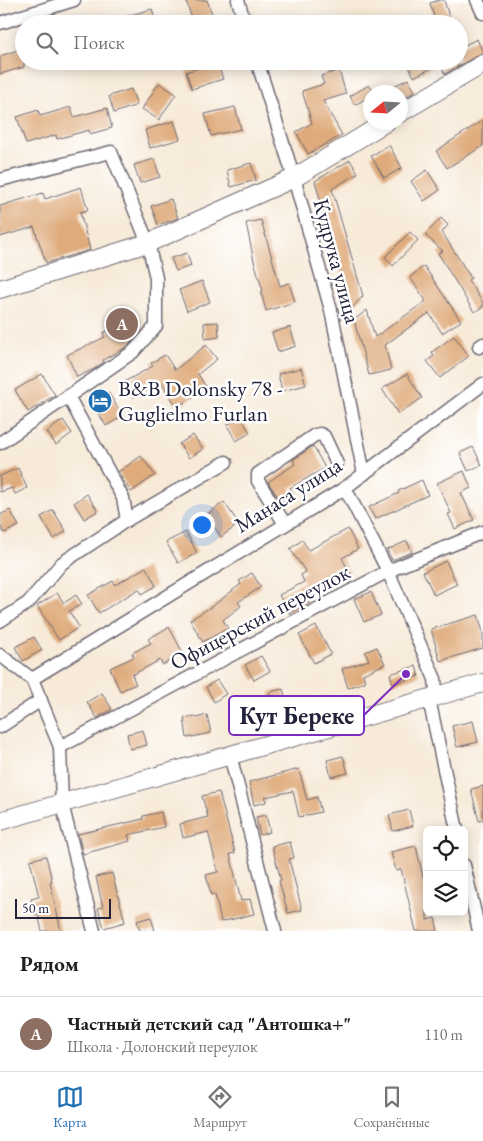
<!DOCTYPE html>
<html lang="ru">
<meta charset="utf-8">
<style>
:root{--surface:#fff;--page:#f2f2f2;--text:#202124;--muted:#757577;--line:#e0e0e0;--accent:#1f6fb2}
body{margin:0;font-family:"EB Garamond",serif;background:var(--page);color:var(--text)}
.controls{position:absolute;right:15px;bottom:15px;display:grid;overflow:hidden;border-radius:8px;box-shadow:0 2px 12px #0003}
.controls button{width:45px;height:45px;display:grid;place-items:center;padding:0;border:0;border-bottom:1px solid var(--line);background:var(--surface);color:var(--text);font:25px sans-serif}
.compass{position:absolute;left:363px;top:85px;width:45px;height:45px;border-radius:50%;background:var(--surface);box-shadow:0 2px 12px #0003;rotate:252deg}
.scale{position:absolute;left:15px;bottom:12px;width:96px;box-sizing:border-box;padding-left:5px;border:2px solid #22223b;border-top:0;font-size:14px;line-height:18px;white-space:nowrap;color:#22223b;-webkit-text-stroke:4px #fff;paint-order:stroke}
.you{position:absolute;left:201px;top:524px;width:18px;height:18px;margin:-12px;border:4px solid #fff;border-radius:50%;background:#1a73e8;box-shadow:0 0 0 8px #1a73e833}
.badge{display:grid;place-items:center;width:32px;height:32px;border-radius:50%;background:var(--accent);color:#fff;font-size:16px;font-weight:700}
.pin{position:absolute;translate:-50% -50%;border:2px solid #fff;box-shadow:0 1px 5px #0006}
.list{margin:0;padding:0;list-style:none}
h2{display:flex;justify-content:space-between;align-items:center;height:65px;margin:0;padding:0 20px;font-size:21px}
h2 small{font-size:16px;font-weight:400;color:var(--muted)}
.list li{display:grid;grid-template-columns:32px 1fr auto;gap:15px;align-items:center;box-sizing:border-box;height:75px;padding:0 20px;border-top:1px solid var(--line)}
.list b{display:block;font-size:19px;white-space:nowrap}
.list p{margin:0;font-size:16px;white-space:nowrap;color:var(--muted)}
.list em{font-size:16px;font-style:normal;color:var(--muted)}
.icon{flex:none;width:28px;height:28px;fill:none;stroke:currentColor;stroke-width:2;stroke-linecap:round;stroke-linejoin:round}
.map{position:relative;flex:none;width:483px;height:931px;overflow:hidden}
.search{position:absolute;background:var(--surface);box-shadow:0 2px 12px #0003;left:15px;right:15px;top:15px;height:55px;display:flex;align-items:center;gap:12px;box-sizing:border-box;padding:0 18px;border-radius:28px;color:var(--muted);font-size:19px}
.sheet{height:140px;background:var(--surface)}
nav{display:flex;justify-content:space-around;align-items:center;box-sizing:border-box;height:70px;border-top:1px solid var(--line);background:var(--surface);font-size:14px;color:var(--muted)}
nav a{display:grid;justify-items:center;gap:2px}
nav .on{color:var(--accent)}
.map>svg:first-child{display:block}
.building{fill:#dfab7b}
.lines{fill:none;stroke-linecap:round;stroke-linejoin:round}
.street-casing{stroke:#6d6872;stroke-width:15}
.secondary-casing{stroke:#6d6872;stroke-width:20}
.street{stroke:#fff;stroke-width:12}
.secondary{stroke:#fff;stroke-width:18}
.labels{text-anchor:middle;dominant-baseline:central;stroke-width:5;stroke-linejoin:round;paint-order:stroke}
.street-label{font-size:22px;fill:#22223b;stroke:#fff}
.poi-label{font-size:22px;fill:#22223b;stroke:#fff;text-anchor:start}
.leader{fill:none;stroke:#7b2cbf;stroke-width:2}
.callout-dot{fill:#7b2cbf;stroke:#fff;stroke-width:2}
.callout{fill:#fff;stroke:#7b2cbf;stroke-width:2}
.callout-label{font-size:24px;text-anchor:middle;font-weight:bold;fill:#22223b}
</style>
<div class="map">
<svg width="483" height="931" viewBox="0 0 483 931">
<rect width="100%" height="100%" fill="#fff"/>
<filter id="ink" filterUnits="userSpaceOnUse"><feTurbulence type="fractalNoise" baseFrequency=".02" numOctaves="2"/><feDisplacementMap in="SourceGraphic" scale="10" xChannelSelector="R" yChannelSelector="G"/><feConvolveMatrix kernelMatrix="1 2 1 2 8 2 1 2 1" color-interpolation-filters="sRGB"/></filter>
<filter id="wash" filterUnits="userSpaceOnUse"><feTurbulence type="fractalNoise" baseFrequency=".0096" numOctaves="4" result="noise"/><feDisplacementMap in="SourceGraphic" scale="20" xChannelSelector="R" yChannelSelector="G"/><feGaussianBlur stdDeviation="1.12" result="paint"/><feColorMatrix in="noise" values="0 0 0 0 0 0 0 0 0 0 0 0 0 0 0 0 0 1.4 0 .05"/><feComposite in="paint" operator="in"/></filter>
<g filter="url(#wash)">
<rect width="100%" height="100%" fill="#f7ead8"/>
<g id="blocks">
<g class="building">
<polygon points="186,0 207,0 212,14 192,20"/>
<polygon points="440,0 444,0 450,20 436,24 430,3"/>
<polygon points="152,9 156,24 110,24 110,21"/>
<polygon points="477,39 483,53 478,55 445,74 440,64 414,77 406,61 459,61 459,48"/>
<polygon points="24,48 24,67 0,74 0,56"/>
<polygon points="217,62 223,79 192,89 186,72"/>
<polygon points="339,70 346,94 323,101 342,135 308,154 296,132 312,123 302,91 324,84 321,76"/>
<polygon points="408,79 415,92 400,100 400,92 382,92"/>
<polygon points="159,83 176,94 159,120 142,109"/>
<polygon points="369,85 374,92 370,92 370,96 355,105 350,96"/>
<polygon points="131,89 137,105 114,113 109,96"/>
<polygon points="71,107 74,117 107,108 112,128 90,134 89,130 57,139 56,135 26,144 17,117 38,110 40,116"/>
<polygon points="235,107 241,129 211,136 205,114"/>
<polygon points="483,120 483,146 447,168 436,151"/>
<polygon points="174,121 180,139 150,148 145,130"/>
<polygon points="389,145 402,168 384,178 371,156"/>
<polygon points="154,159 160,177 140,183 134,165"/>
<polygon points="350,160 358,173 332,189 363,296 351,309 315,181"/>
<polygon points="251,163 256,180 231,187 227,170"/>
<polygon points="427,170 440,190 424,201 411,181"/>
<polygon points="81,187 88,210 80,212 90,250 46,263 34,227 0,237 0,206 43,193 45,199"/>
<polygon points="171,199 178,218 158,225 151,206"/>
<polygon points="441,218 448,225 442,232 471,278 468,280 483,303 483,307 474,312 438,253 443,251 425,235"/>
<polygon points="261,220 280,286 289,283 295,302 266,311 261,292 263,291 254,261 246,223"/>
<polygon points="410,232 418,240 393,266 385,257"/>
<polygon points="187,253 191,266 176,271 171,258"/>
<polygon points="424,266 461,321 442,333 429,313 385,345 391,370 369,375 354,320 367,310 375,337 426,301 410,277"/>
<polygon points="202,281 210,302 187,311 179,290"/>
<polygon points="128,322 135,337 128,346 103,360 104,362 94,369 77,377 67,355 105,337 103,333"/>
<polygon points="218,322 219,337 205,339 204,323"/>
<polygon points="290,327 296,346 278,352 272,333"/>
<polygon points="454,336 469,356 440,378 427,361 434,356 432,352"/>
<polygon points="206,345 217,359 198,374 207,389 177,407 161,382 133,397 124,382 153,366 151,363 165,355 175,370"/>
<polygon points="301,368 306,385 282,391 278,374"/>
<polygon points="42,374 55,395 28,412 15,390"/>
<polygon points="407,374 422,398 398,414 382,389"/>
<polygon points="108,392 123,416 106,426 92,402"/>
<polygon points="241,417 250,433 236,441 227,425"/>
<polygon points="63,420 72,433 56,445 47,432"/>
<polygon points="193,435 203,449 189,458 179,444"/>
<polygon points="313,446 325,468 290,488 294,494 281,502 268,482 295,464 293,460"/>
<polygon points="473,447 482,465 468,471 460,453"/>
<polygon points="141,456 155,475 131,492 118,472"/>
<polygon points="18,468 27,488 15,494 12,488 0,492 0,476"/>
<polygon points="464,471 471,488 461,493 474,520 455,529 448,514 451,513 437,483"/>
<polygon points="422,480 428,495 375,519 369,507 399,493 398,491"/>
<polygon points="87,494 98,511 84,519 74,503"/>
<polygon points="224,502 239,524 221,537 206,515"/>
<polygon points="10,510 19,526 4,533 0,525 0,515"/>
<polygon points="53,510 66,531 54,539 41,517"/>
<polygon points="348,529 358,549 342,558 351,575 339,581 337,577 305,595 309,603 289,613 279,595 304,582 301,575 306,572 290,549 302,540 309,550"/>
<polygon points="186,532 197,553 178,563 166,542"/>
<polygon points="407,541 412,552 392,560 387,550"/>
<polygon points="446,561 457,584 434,595 423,572"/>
<polygon points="146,567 156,586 142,594 139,589 99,613 88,595 113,581 115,585"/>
<polygon points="252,573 261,587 238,602 241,606 223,620 228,628 203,642 190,620 214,605 241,584 239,581"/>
<polygon points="371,592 381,615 364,622 354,599"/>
<polygon points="57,593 64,603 76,595 82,604 69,611 79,627 59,640 37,606"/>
<polygon points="478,615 483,632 483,648 440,661 431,629"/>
<polygon points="316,626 331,654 314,663 299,635"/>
<polygon points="169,627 183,653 163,665 160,660 132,675 136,684 120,691 110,668 134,657 132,653 151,643 148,639"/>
<polygon points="34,637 42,650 23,661 15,647"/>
<polygon points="377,647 385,664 363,674 365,682 348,688 342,669 369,660 365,652"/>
<polygon points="261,656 270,671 254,680 245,665"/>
<polygon points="416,666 419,676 393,684 390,674"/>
<polygon points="217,680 226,694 214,702 206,687"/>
<polygon points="283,689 289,710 275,713 274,711 243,720 238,706 270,696 270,692"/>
<polygon points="102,693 112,709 97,718 87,702"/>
<polygon points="207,715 211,733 187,738 184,718 195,716 196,718"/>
<polygon points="473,721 478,742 457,747 452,726"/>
<polygon points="143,730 147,745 130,749 127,734"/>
<polygon points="343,756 348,773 331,777 327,760"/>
<polygon points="299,769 307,800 317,797 321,812 299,817 293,791 265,797 266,802 254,805 249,782"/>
<polygon points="483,786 483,820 479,821 471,789"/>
<polygon points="219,792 235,853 230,854 241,901 250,899 254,914 221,922 215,894 211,895 206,875 218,872 208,832 183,838 180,824 208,817 202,796"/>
<polygon points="409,810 413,826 393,831 389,815"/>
<polygon points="161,812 164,827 128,835 130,841 83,854 78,834 143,819 143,816"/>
<polygon points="266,815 270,832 260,835 256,817"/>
<polygon points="290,842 294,858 289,859 302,910 288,913 279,881 281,880 272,846"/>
<polygon points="416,846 423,877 425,877 427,885 427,920 435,918 438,931 416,931 401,869 396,871 391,852"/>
<polygon points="46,856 52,881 50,882 61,931 42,931 38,914 35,915 31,899 39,897 30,860"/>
<polygon points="112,873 125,922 104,928 98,908 103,907 96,877"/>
<polygon points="151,917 155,931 140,931 137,921"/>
</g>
</g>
</g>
<g filter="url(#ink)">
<use href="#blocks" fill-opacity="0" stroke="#6d6872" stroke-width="1"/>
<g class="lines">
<defs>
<g id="street">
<polyline points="238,0 245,24"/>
<polyline points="477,0 483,13"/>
<polyline points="0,23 74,0"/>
<polyline points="257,61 294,178 331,310 364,474"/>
<polyline points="0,180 111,152 148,243 156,278 156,326 133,352 0,443"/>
<polyline points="479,347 483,344"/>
<polyline points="68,396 123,498 127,520"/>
<polyline points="345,488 388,571 435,679 436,690 429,699 457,830"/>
<polyline points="285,524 258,481 258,474 315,435 320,434 324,436 337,464"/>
<polyline points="0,621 28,603 62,563 127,520 226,462"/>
<polyline points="0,655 32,679"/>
<polyline points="0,727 41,700"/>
<polyline points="60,747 388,571 483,532"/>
<polyline points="230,755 275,931"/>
<polyline points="464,865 479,931"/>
<polyline points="94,931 62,804 60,747 32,679 345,488 483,384"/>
</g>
<g id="secondary">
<polyline points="400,113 483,64"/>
<polyline points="0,289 148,243 294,178 386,122"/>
<polyline points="0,821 483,683"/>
</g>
</defs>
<use href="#street" class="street-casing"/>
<use href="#secondary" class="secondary-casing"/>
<use href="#street" class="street"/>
<use href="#secondary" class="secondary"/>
</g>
</g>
<defs>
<symbol id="hotel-disc" viewBox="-11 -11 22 22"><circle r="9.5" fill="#1f6fb2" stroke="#fff"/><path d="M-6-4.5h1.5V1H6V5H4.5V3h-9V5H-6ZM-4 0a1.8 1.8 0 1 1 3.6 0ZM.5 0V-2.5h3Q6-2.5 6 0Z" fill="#fff"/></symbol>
</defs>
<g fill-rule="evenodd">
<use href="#hotel-disc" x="86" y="387" width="28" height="28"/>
</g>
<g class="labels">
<g class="street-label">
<text transform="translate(337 261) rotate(75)">Кудрука улица</text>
<text transform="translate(288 495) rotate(-32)">Манаса улица</text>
<text transform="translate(260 617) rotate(-28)">Офицерский переулок</text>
</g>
<g class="poi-label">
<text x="118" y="388">B&amp;B Dolonsky 78 -<tspan x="118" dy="25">Guglielmo Furlan</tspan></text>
</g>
</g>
<path class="leader" d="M406 674L364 715"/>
<circle class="callout-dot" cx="406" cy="674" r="5"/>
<rect class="callout" x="229" y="696" width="135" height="39" rx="5"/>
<g class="callout-label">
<text x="297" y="724">Кут Береке</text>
</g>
</svg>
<div class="controls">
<button><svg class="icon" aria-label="locate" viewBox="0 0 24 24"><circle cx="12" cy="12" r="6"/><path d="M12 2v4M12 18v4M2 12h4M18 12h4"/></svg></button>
<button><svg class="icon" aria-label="layers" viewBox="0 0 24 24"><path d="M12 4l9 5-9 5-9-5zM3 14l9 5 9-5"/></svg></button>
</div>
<svg class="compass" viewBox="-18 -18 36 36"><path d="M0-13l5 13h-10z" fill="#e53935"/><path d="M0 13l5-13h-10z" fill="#757577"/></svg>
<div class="scale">50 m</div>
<div class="you"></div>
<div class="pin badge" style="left:122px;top:324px;background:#8d6e63">A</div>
<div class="search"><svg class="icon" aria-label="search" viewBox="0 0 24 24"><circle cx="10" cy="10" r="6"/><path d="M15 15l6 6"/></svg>Поиск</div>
</div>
<section class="sheet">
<h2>Рядом<small></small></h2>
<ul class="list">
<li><span class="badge" style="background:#8d6e63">A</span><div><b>Частный детский сад &quot;Антошка+&quot;</b><p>Школа · Долонский переулок</p></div><em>110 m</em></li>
</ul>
</section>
<nav>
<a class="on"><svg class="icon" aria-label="map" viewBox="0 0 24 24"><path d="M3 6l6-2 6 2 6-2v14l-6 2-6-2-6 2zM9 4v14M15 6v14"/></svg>Карта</a>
<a><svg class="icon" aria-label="directions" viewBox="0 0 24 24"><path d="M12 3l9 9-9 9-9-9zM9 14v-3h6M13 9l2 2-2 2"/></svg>Маршрут</a>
<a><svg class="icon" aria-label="saved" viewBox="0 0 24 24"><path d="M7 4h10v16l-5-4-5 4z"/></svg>Сохранённые</a>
</nav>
